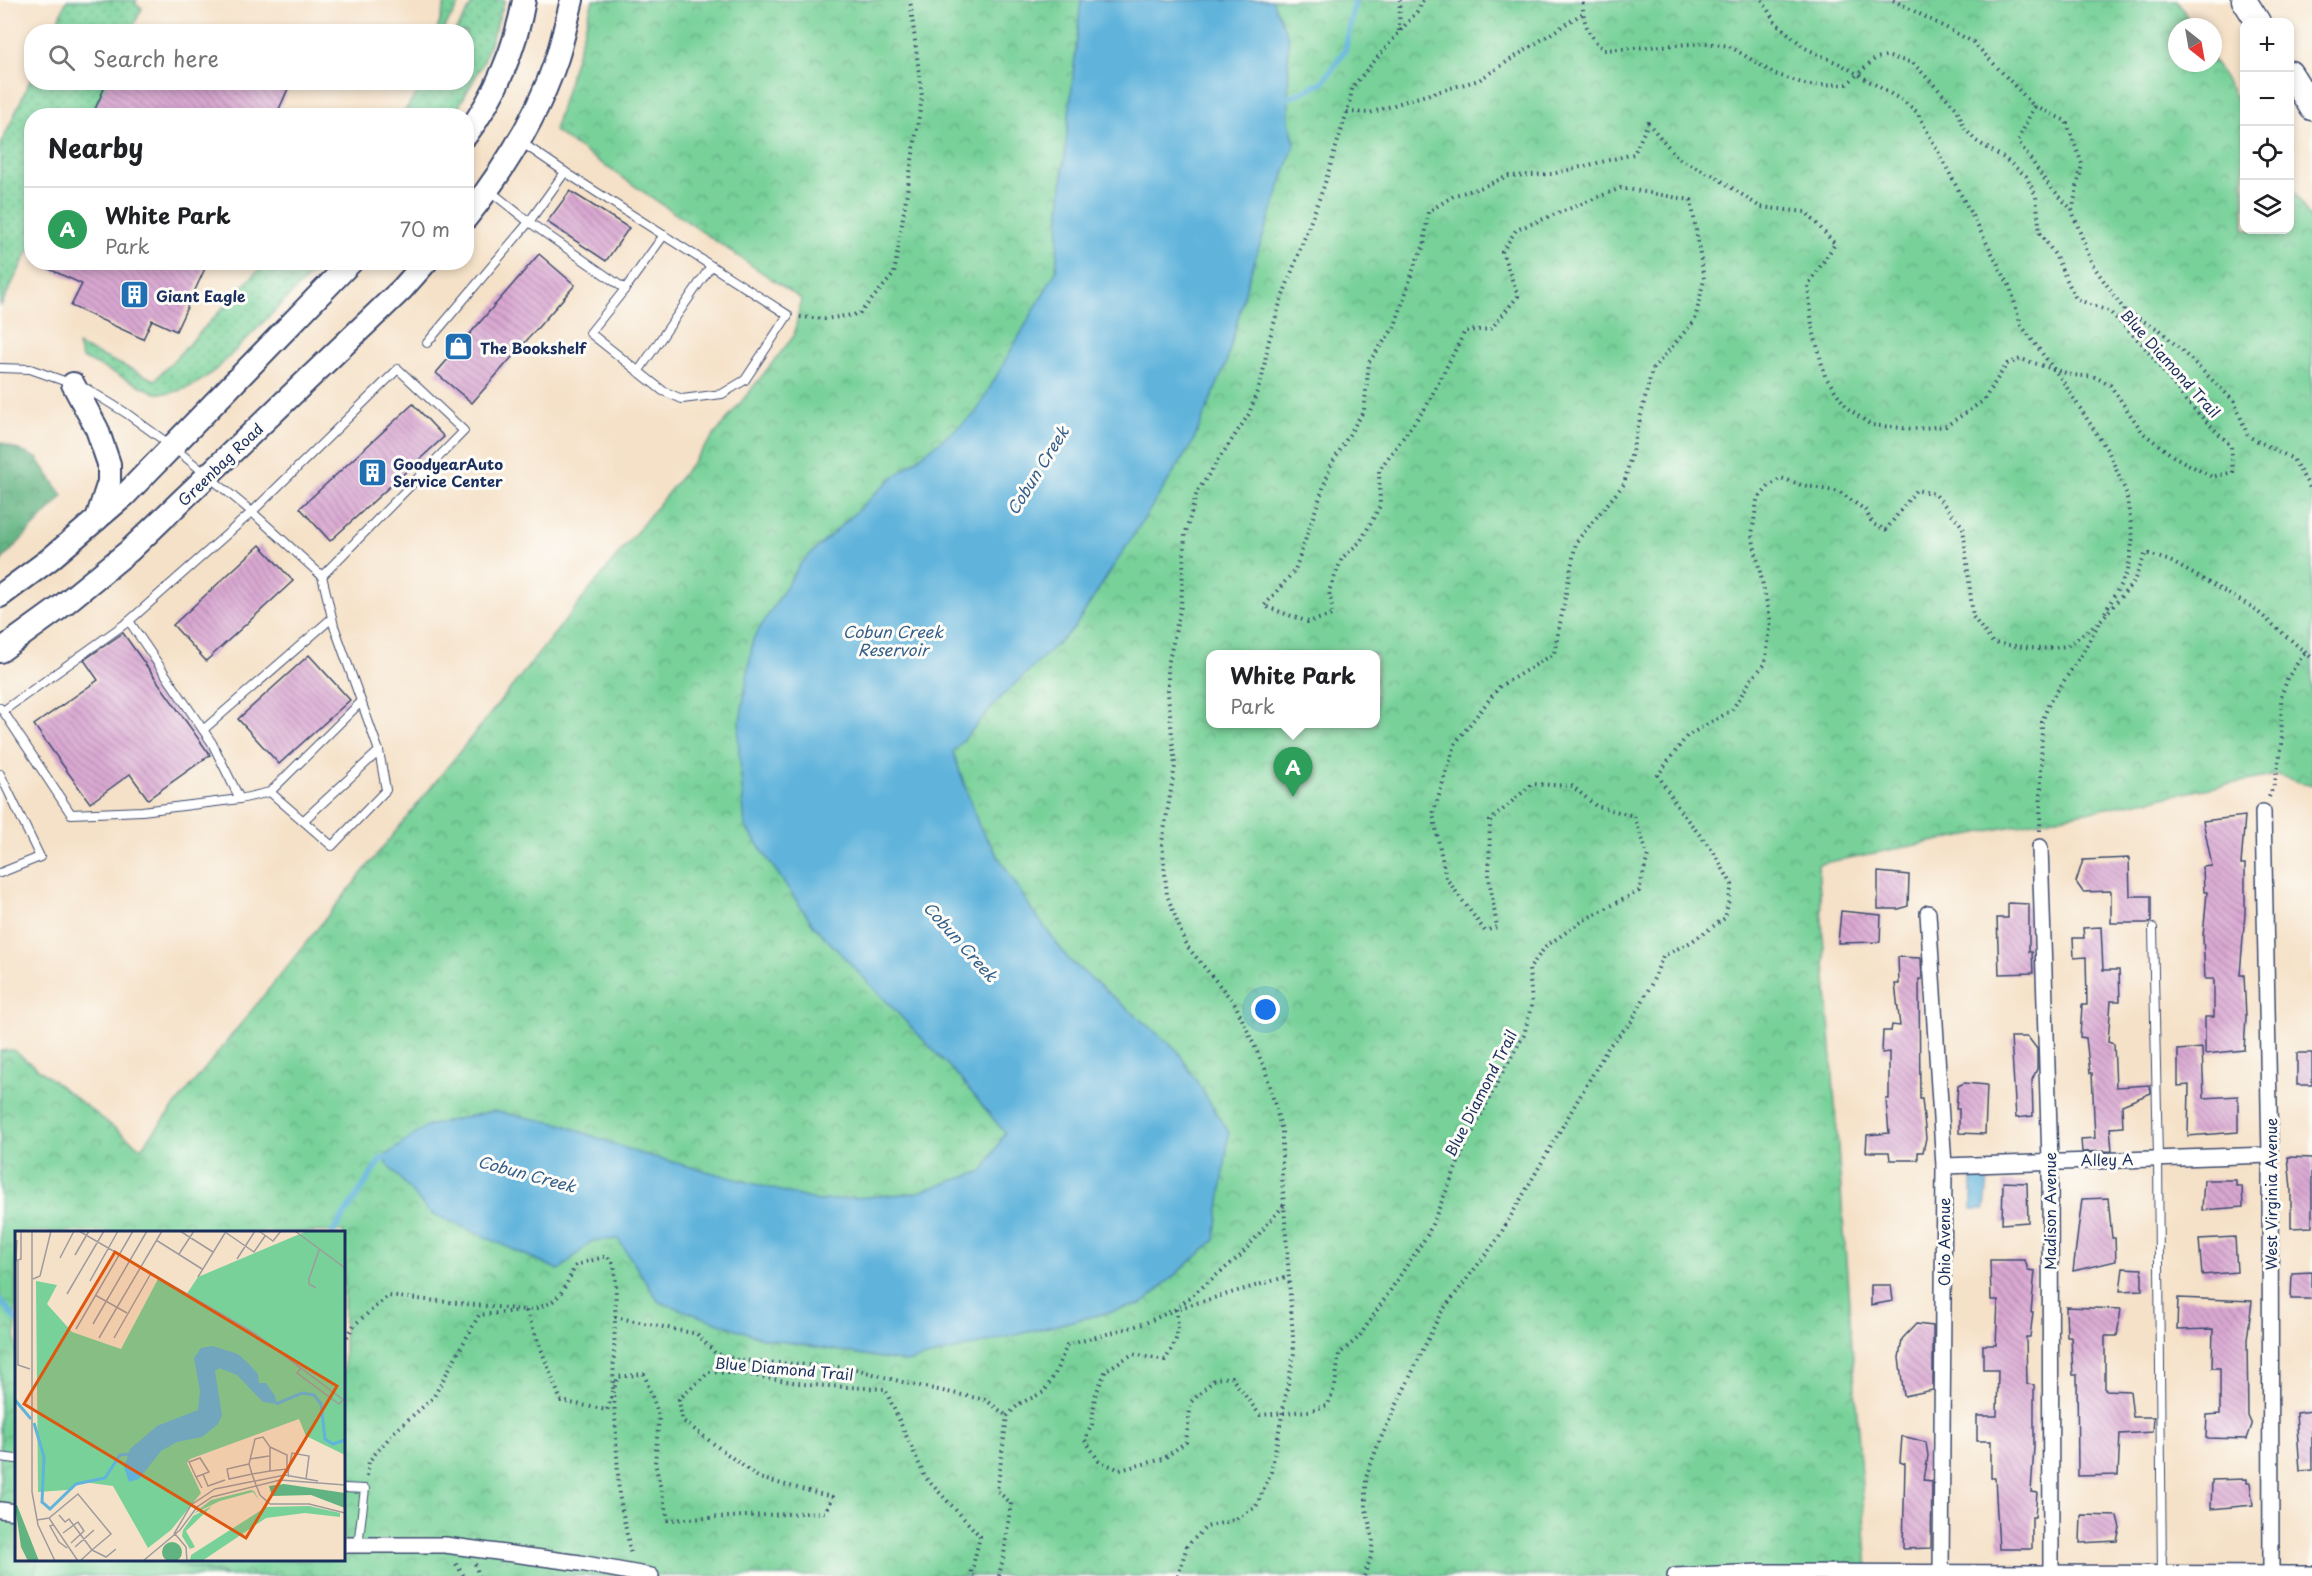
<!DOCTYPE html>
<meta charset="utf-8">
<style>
:root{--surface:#fff;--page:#f2f2f2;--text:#202124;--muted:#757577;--line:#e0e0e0;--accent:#1f6fb2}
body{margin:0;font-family:"Playpen Sans",sans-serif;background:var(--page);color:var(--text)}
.controls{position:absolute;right:18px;top:18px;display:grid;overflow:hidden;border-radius:12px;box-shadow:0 3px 9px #0003}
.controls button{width:54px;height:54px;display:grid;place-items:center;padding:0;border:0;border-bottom:2px solid var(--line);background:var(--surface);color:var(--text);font:30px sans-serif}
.compass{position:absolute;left:2168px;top:18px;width:54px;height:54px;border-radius:50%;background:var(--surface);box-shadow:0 3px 9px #0003;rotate:149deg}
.you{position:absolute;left:1266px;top:1010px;width:21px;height:21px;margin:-15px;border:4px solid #fff;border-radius:50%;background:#1a73e8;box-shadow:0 0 0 9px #1a73e833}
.badge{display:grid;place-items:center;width:39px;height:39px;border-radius:50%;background:var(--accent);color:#fff;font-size:20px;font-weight:700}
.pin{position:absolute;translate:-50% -50px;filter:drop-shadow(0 2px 3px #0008)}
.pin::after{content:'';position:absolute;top:32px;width:21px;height:18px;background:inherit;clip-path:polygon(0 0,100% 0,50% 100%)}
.popup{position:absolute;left:1206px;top:650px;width:174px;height:78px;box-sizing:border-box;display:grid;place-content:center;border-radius:12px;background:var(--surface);filter:drop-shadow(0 2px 4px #0005);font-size:20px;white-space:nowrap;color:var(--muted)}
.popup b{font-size:22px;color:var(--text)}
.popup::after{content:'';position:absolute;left:50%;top:100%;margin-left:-12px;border:12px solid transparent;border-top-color:var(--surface)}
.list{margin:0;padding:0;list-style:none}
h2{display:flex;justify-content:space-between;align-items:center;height:78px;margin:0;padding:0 24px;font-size:26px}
h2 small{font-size:20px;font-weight:400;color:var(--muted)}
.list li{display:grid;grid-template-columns:39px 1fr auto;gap:18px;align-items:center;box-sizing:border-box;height:84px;padding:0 24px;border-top:2px solid var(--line)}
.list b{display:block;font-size:22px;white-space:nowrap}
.list p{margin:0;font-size:20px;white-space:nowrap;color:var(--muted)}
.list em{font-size:20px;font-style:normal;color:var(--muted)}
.icon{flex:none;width:33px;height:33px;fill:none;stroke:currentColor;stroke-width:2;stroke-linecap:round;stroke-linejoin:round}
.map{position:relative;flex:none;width:2312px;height:1576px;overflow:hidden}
.search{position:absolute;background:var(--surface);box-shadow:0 3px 9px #0003;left:24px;top:24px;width:450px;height:66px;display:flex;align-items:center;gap:15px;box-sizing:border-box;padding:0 21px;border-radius:24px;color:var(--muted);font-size:22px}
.panel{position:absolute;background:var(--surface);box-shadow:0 3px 9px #0003;left:24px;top:108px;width:450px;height:162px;border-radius:24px}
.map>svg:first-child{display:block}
.grass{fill:url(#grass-dots);stroke:#49807c;stroke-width:1.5}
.forest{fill:url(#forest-crowns);stroke:#3e7170;stroke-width:1.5}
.park{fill:url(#park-crowns);stroke:#49807c;stroke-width:1.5;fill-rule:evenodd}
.garden{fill:#77d199;stroke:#49807c;stroke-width:1.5}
.water{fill:#60b4dc;stroke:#3e729d;stroke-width:1.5}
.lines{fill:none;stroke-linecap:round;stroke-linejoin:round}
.stream{stroke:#60b4dc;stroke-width:6}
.building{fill:url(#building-back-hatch)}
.service-casing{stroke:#3c4a6e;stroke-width:10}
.minor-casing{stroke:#3c4a6e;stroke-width:18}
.secondary-casing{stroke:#3c4a6e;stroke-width:26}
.primary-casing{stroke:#3c4a6e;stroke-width:27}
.path{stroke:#3c4a6e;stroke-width:4;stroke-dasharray:1.5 4.5;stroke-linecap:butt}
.service{stroke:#fff;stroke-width:8}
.minor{stroke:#fff;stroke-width:15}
.secondary{stroke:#fff;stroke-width:22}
.primary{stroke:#fff;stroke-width:24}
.labels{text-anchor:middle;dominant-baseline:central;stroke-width:6;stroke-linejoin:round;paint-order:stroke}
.poi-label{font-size:15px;font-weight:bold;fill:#1b2f5e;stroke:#fdfcf7;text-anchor:start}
.street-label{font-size:15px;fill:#1b2f5e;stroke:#fdfcf7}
.water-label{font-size:16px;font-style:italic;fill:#335e8a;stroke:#fdfcf7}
.inset-river{fill:none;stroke:#60b4dc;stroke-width:3}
.inset-road{fill:none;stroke:#9e9a9d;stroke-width:1.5}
.view{fill:#de5710;fill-opacity:0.15;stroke:#de5710;stroke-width:3}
.inset-edge{fill:none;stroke:#1b2f5e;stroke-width:3}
</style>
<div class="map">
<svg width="2312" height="1576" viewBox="0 0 2312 1576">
<defs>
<pattern id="grass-dots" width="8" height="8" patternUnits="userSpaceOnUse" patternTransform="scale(1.5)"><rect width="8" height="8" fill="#77d199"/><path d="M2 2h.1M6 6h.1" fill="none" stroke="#61aa80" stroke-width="1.8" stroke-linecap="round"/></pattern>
<pattern id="forest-crowns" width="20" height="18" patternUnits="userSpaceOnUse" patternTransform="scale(1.5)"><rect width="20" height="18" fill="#61b381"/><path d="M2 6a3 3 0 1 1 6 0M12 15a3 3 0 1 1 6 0" fill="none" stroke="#4f926d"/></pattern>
<pattern id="park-crowns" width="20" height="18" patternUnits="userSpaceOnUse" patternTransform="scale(1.5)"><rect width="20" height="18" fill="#77d199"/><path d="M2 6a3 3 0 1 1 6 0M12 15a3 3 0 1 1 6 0" fill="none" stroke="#61aa80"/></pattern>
<pattern id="building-back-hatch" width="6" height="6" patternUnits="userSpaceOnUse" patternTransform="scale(1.5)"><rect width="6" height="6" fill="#daa8d2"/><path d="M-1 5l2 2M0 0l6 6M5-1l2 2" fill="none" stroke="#b089ae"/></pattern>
</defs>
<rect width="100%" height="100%" fill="#fdfcf7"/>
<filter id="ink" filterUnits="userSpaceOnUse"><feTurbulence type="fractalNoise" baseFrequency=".0167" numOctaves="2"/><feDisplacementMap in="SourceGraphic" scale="12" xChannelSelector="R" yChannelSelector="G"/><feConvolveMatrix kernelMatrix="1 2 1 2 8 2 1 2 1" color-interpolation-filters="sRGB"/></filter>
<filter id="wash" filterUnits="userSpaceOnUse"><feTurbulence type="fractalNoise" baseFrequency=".008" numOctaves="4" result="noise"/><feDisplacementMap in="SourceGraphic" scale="24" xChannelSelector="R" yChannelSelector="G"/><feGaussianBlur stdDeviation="1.35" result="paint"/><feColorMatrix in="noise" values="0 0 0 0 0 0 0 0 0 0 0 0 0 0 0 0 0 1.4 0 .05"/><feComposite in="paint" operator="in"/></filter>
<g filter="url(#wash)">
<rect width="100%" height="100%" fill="#f5e1c7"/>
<g class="grass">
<polygon points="67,0 137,0 135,4 142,8 131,31 53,31"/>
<polygon points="446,0 462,0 442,31 437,31"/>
<polygon points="475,0 505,0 483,63 454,115 402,115 424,83 466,82 466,32 455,31"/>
<polygon points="31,78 32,82 107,83 92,115 32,116 31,246 0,307 0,147"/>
<polygon points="266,262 322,263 219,367 202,380 187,388 171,393 156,393 82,358 78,345 155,380"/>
</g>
<polygon class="forest" points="0,442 37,458 63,496 0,562"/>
<path class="park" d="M593 0H2177L2193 27H2177V63H2213V59L2244 111V230H2290V185L2312 222V786L2277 775 1818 864 1868 1572 1729 1576H0V1051L13 1050 141 1148 794 336 801 299 554 131ZM1210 654H1376V724H1210ZM16 1232H344V1560H16Z"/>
<polygon class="garden" points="38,1560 168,1560 177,1564 228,1576 33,1576"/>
<g class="water">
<polygon points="1081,0 1272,0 1288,37 1289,121 1295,143 1249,277 1226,364 1192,444 1074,628 1000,698 953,752 979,826 1032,910 1069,960 1177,1050 1229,1133 1215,1240 1142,1304 906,1362 762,1338 659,1302 618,1239 592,1241 559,1270 429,1212 382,1158 427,1126 493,1111 561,1124 635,1152 818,1201 915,1193 983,1171 1005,1133 958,1076 814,926 745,826 738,736 753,639 801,563 889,481 975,414 1056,271 1063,172"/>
<polygon points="1972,1178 1988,1179 1985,1209 1972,1209"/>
</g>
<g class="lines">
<g class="stream">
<polyline points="1282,101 1323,82 1345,50 1355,0"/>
<polyline points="333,1232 382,1158 388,1158"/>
<polyline points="0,1300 16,1320"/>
</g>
</g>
<g id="blocks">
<g class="building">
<polygon points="107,82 291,82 276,116 92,116"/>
<polygon points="570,191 629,228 606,261 547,222"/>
<polygon points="539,254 575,285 472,403 436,373"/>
<polygon points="34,262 208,262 176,331 152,320 143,339 71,306 82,284"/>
<polygon points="413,404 444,437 330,541 300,508"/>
<polygon points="260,545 293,581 206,661 173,625"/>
<polygon points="123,633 210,755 148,799 130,774 90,803 34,725 98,680 84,660"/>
<polygon points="309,655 350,700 279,764 238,719"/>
<polygon points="2245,816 2241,864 2245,864 2245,913 2240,975 2244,975 2246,1017 2244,1050 2205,1054 2205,1017 2214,1017 2214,979 2205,979 2203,936 2207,892 2204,892 2203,867 2212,866 2203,821"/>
<polygon points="2129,858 2130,896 2151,896 2151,922 2149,923 2111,923 2111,891 2083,892 2076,882 2083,860"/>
<polygon points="1878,872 1909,875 1908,906 1899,909 1878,909"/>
<polygon points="2008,903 2029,904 2029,952 2032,952 2033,973 1999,974 1997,918 2008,918"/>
<polygon points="1841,911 1881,915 1880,942 1838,943"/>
<polygon points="2101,927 2103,970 2119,970 2120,1001 2111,1001 2108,1042 2114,1044 2116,1087 2150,1085 2151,1093 2122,1105 2123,1127 2110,1128 2112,1151 2082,1152 2081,1139 2095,1138 2092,1073 2090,1073 2086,1038 2080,1037 2082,1005 2087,1005 2086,957 2074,958 2073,938 2084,938 2083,928"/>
<polygon points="1898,957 1921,958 1922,979 1919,979 1920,1099 1922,1099 1926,1138 1923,1152 1918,1152 1918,1160 1890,1160 1889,1152 1866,1152 1867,1135 1889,1133 1886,1099 1889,1099 1889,1052 1882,1053 1883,1031 1891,1031 1892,1025 1900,1026 1895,984 1899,984"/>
<polygon points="2011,1037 2028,1037 2037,1049 2037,1069 2032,1080 2033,1116 2016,1118"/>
<polygon points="2202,1048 2204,1098 2238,1096 2238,1132 2188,1136 2189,1085 2178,1086 2178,1050"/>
<rect x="2297" y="1053" width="15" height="32"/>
<polygon points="1964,1083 1987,1085 1985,1134 1959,1133 1959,1109 1956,1109 1958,1086"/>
<polygon points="2288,1157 2312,1158 2312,1227 2291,1228 2291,1189"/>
<polygon points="2204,1180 2236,1180 2236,1186 2242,1186 2243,1207 2202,1210"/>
<polygon points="2003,1182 2027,1183 2028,1222 2002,1224"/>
<polygon points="2108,1198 2112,1238 2115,1238 2116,1261 2073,1271 2082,1199"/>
<polygon points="2235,1237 2237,1272 2202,1275 2199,1239"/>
<polygon points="1990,1260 2025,1260 2028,1270 2035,1271 2031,1312 2033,1312 2030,1337 2026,1337 2027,1384 2034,1385 2034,1447 2031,1492 2037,1493 2035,1517 2032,1517 2032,1549 1999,1549 1995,1478 1991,1478 1991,1441 1977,1441 1977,1416 1997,1416 1998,1370 1983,1370 1983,1345 1996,1345 1998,1300 1991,1300"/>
<polygon points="2123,1268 2142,1269 2142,1290 2120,1291"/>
<polygon points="2312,1272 2312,1299 2291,1299 2292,1273"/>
<polygon points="1871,1285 1891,1285 1893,1301 1871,1305"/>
<polygon points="2178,1298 2252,1301 2247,1340 2248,1416 2252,1425 2247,1439 2206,1438 2207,1415 2220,1414 2220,1368 2212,1368 2213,1329 2177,1330"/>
<polygon points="2066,1307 2121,1309 2117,1336 2105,1336 2105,1390 2130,1391 2133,1417 2154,1417 2153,1432 2120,1434 2118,1475 2078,1476 2077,1375 2073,1375 2071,1337 2067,1337"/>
<polygon points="1916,1324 1933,1326 1933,1390 1904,1396 1899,1358 1902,1339"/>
<polygon points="2312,1411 2312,1470 2300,1471 2296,1413"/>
<polygon points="1902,1436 1926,1442 1928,1456 1924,1480 1932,1481 1931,1548 1903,1549 1905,1464 1900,1462"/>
<polygon points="2246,1479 2246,1483 2250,1483 2253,1505 2211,1509 2212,1480"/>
<polygon points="2081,1515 2117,1516 2120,1528 2117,1541 2080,1543"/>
</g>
</g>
</g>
<g filter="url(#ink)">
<use href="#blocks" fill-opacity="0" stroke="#3c4a6e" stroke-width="1.5"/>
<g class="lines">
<defs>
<g id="service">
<polyline points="565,172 788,315 745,380 722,394 682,399 663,391 590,333 625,289 664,235"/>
<polyline points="490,191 529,222 565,172 521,142"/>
<polyline points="427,343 529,222 625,289"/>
<polyline points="0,368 30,369 87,389 126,413 173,447 252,512 322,576 464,431 398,369 252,512 129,621 3,711 0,708"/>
<polyline points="638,372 711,266"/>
<polyline points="129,621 212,743 240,799 270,792 332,846 386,790 379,751 334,626 322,576"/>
<polyline points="3,711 71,814 142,811 240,799"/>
<polyline points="203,730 332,618"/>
<polyline points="0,774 40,857 0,873"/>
<polyline points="270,792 361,702"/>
<polyline points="304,820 379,751"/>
<polyline points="2153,928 2158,1158 2162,1575"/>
<polyline points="0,1457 16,1459"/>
<polyline points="344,1488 365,1489 358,1545"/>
</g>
<g id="minor">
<polyline points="2263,812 2270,1155 2271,1576"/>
<polyline points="2040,847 2050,1161 2051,1576"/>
<polyline points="1928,913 1944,1166 1941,1572"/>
<polyline points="1944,1166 2270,1155"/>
<polyline points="0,1510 16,1512"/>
<polyline points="344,1545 445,1545 580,1563 651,1576"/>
<polyline points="1675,1576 1759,1572 2312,1574"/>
</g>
<g id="secondary">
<path d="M466 135C495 97 516 47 524 0"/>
<path d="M466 218C505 169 537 118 557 58 563 39 567 19 572 0"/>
<polyline points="73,384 97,429 109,464 109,482 97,519"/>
<polyline points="0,596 50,559 125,495 351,262"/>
<polyline points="0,651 58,609 129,551 402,289 426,262"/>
</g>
<g id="primary">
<polyline points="2244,0 2258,22"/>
<polyline points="2290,73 2312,108"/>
</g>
</defs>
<use href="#service" class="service-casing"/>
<use href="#minor" class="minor-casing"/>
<use href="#secondary" class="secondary-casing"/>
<use href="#primary" class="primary-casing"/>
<g class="path">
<polyline points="1762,0 1775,22 1805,48 1842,65 1903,101 1917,112 2010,287 2021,325 2062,380 2109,453 2126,492 2133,537 2128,571 2104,614"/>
<polyline points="1893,0 1973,42 2034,106 2066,121 2082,164 2072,211 2092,264 2125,311 2160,330 2234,401 2248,436 2293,459 2312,491"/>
<polyline points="1399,31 1400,0"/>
<polyline points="2034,106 2018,141 2047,183 2072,210"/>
<polyline points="1347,112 1370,113 1412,99 1479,80 1583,13"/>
<polyline points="800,317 825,319 859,314 894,274 922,97 910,0"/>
<polyline points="2269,797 2275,782 2282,744 2281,697 2288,677 2303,655 2306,653"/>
<polyline points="2040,831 2042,722 2049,703 2080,657 2099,623"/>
<polyline points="1179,1306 1240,1256 1284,1205"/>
<path d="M1176 1309C1180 1332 1178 1340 1165 1360L1133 1354 1106 1370 1095 1396 1092 1424 1085 1440 1099 1461 1120 1470 1163 1459 1186 1442 1191 1402 1215 1379 1231 1377 1260 1415 1309 1411 1328 1405 1335 1386 1339 1354 1359 1337 1428 1234 1464 1149 1503 1071 1524 1035 1532 1003 1529 969 1546 946 1584 920 1639 891 1648 855 1634 816 1596 806 1572 786 1532 784 1490 821 1489 878 1497 927 1485 931 1446 878 1433 814 1456 742 1500 686 1554 654 1576 542 1624 484 1652 370 1695 320 1704 279 1691 200 1621 188 1516 230 1502 252 1518 296 1491 329 1465 331 1426 407 1379 470 1380 506 1360 542 1342 558 1329 591 1333 615 1308 622 1264 606 1295 570 1331 465 1364 410 1369 362 1395 326 1416 261 1424 246 1428 212 1455 195 1480 188 1508 176 1552 174 1634 154 1648 123 1678 158 1716 177 1760 207 1806 212 1835 244 1808 285 1812 326 1825 376 1847 408 1871 425 1913 429 1946 426 1983 401 2007 364 2021 359 2072 375 2095 377 2110 385 2143 433 2173 456 2212 477 2233 472 2231 446 2186 401 2142 344 2109 311 2076 299 2055 255 2040 233 2036 196 2026 176 2004 158 1976 141 1965 129 1957 109 1913 63 1886 56 1876 58 1847 84 1808 85 1775 74 1729 46 1705 43 1604 50C1588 36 1582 21 1583 0"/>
<path d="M524 1310C559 1306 561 1294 576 1265L607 1256 614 1264 616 1283 613 1389"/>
<polyline points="615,1317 697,1334 715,1353 738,1360 851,1368 910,1384 986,1400 1007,1416"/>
<polyline points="344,1342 354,1325 388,1296 526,1310 561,1401 607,1410 618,1377 644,1374 659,1416 655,1463 668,1520 825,1512 832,1497 759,1478 682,1420 679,1399 709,1372 743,1374 811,1385 885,1389 925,1477 980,1536 971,1574 974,1576"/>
<polyline points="614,1396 619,1494 631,1555"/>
<polyline points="1007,1416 1019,1404 1044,1392 1055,1374 1067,1345 1143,1324 1176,1309 1289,1276"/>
<polyline points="367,1476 369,1461 395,1431 433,1398 479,1315 517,1311"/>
<polyline points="456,1564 464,1576"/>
<polyline points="475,1564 479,1576"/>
<polyline points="999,1576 1004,1554 1011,1503 997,1491 1007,1416"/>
<polyline points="1178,1576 1187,1546 1206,1527 1234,1520 1256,1507 1271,1472 1294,1353 1282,1176 1282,1131 1265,1069 1235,1004 1186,945 1167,895 1162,843 1175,766 1168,694 1168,665 1181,606 1185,535 1197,492 1249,414 1262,378 1268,344 1280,303 1324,186 1347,112 1353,86 1419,9 1423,0"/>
<polyline points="1364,1576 1371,1557 1373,1539 1366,1509 1366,1477 1379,1442 1440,1314 1497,1240 1609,1046 1632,1021 1652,983 1663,956 1691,942 1725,918 1732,885 1713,851 1681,812 1658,775 1687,736 1732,710 1752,678 1765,664 1771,622 1752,535 1757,500 1769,486 1781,478 1801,485 1840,492 1865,510 1873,524 1886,530 1916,490 1935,494 1963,527 1973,617 1993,643 2040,649 2067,646 2100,621 2133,583 2146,553 2170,561 2252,607 2312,658"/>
</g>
<use href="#service" class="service"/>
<use href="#minor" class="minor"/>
<use href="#secondary" class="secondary"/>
<use href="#primary" class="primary"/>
</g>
</g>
<defs>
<symbol id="building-square" viewBox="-11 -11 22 22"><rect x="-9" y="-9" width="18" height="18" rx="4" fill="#1f6fb2" stroke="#fdfcf7"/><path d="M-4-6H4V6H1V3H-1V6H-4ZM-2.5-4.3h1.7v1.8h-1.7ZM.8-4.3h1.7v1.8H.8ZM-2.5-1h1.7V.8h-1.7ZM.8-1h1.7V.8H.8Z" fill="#fff"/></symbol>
<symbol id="shop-square" viewBox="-11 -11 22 22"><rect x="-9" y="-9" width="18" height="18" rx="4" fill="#1f6fb2" stroke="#fdfcf7"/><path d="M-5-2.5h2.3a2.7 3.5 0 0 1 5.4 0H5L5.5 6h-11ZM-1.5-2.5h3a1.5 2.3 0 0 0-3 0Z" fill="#fff"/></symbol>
</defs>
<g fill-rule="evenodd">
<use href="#building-square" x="118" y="278" width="33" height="33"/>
<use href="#shop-square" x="442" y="330" width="33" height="33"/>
<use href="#building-square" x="356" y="456" width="33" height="33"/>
</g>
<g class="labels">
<g class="poi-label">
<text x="156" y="295">Giant Eagle</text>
<text x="480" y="347">The Bookshelf</text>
<text x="393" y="463">GoodyearAuto<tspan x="393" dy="17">Service Center</tspan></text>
</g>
<g class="street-label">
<text transform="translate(2171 363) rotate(48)">Blue Diamond Trail</text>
<text transform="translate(220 464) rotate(-44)">Greenbag Road</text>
<text transform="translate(1480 1093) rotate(-63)">Blue Diamond Trail</text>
<text transform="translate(2107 1159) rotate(-1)">Alley A</text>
<text transform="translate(2270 1194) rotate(-90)">West Virginia Avenue</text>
<text transform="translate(2049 1211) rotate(-90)">Madison Avenue</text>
<text transform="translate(1943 1242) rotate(-90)">Ohio Avenue</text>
<text transform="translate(784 1368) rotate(5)">Blue Diamond Trail</text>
</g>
<g class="water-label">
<text transform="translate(1037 470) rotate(-58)">Cobun Creek</text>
<text x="893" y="631">Cobun Creek<tspan x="893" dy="18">Reservoir</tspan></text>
<text transform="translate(961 941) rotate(48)">Cobun Creek</text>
<text transform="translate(527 1173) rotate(15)">Cobun Creek</text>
</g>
</g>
<g transform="translate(15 1231)">
<rect width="330" height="330" fill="#f5e1c7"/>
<path d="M236 259 239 260 244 269 238 261 205 270 178 283 196 269ZM197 275 171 300 180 316 175 318 167 305 168 299 178 285ZM294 275 325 282V286L290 282 251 287 187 330H175L176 324 251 276Z" fill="#77d199"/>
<path d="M269 253 330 262V277L296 264 257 265 254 255ZM0 274H2L24 330H13L6 316ZM147 321a10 10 0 1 1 20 0a10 10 0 1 1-20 0Z" fill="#61b381"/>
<path d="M292 0H330V224L291 205 284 188 175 228 172 232 186 262 156 299 133 317 98 255 68 251 52 259 23 261 21 50 42 54 32 73 57 101 106 118 143 48 171 64 183 46Z" fill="#77d199"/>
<path d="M326 41 330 44V72L318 71 309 67V62ZM330 94 326 115 305 108 315 96ZM289 108 330 131V143L317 155 294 133 280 127Z" fill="#77d199"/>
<path d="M197 115 223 123 235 134 243 143 244 152H251L260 165 262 173 248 171 222 144 204 137 200 140 207 184 203 193 187 206 162 211 146 220 124 248 114 251 109 236 115 218 142 195 183 179 185 160 179 127 186 117Z" fill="#60b4dc"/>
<path class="inset-river" d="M0 169 16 188M261 173 287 162 299 164 306 173 310 208 318 213 330 209M19 192 29 226 27 271 35 278 61 253 90 247 105 224 114 223"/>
<path class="inset-road" d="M17 0V261L23 294 40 330M64 0 239 102 330 170M165 0 198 21M244 0 258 10 266 0M280 0 330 37M210 1 239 21 250 5M141 9 187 38M164 23 179 0M60 24 74 0M45 27 59 0M222 28 240 0M0 30 6 28V0M1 30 2 9M3 30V134L15 138M183 46 210 2M18 48 25 45 36 0M75 50 103 0M301 57 294 53V48L304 19M52 63 89 0M80 64 112 82M78 93 132 0M61 98 118 0M84 107 147 0M99 107 135 44M286 137 282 142 324 173 328 169M255 216 272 224V238M235 228 254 225M234 233 240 208 248 206 255 216V240M273 242 277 222 294 225 291 248M188 243 193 255 210 249M181 246 194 241 185 227 174 231 181 246 187 257M274 246 272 238 255 240 237 243 214 248 212 238 234 233 237 243 241 254 245 264 255 273H294L330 282M44 284 50 291 54 288 77 319 65 330M34 287 63 330M22 289 34 287 63 263 96 303 77 319 91 326 101 318M38 294 35 295 44 311 52 317M48 302 63 291 69 300 56 312M159 303 176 274 200 258 270 244 303 250M160 303 171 316 172 330M60 316 79 299M128 330 165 299 182 276 197 266 265 249 330 254"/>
<path class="view" d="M100 21 322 155 231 307 9 173Z"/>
<rect width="330" height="330" class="inset-edge"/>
</g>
</svg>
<div class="controls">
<button>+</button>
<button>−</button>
<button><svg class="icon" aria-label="locate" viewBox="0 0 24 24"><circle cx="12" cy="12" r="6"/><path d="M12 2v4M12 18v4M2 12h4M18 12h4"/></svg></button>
<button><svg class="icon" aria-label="layers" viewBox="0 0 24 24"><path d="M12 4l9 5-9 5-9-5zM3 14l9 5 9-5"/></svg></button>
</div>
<svg class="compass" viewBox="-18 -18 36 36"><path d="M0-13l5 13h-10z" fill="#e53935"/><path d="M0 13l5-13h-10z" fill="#757577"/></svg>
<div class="you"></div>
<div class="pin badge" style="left:1293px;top:797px;background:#2e9e5b">A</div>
<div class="popup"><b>White Park</b>Park</div>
<div class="search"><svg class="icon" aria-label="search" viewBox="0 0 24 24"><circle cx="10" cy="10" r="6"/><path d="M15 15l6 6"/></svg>Search here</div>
<section class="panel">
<h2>Nearby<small></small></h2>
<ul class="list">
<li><span class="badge" style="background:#2e9e5b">A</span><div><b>White Park</b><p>Park</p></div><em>70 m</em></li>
</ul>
</section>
</div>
